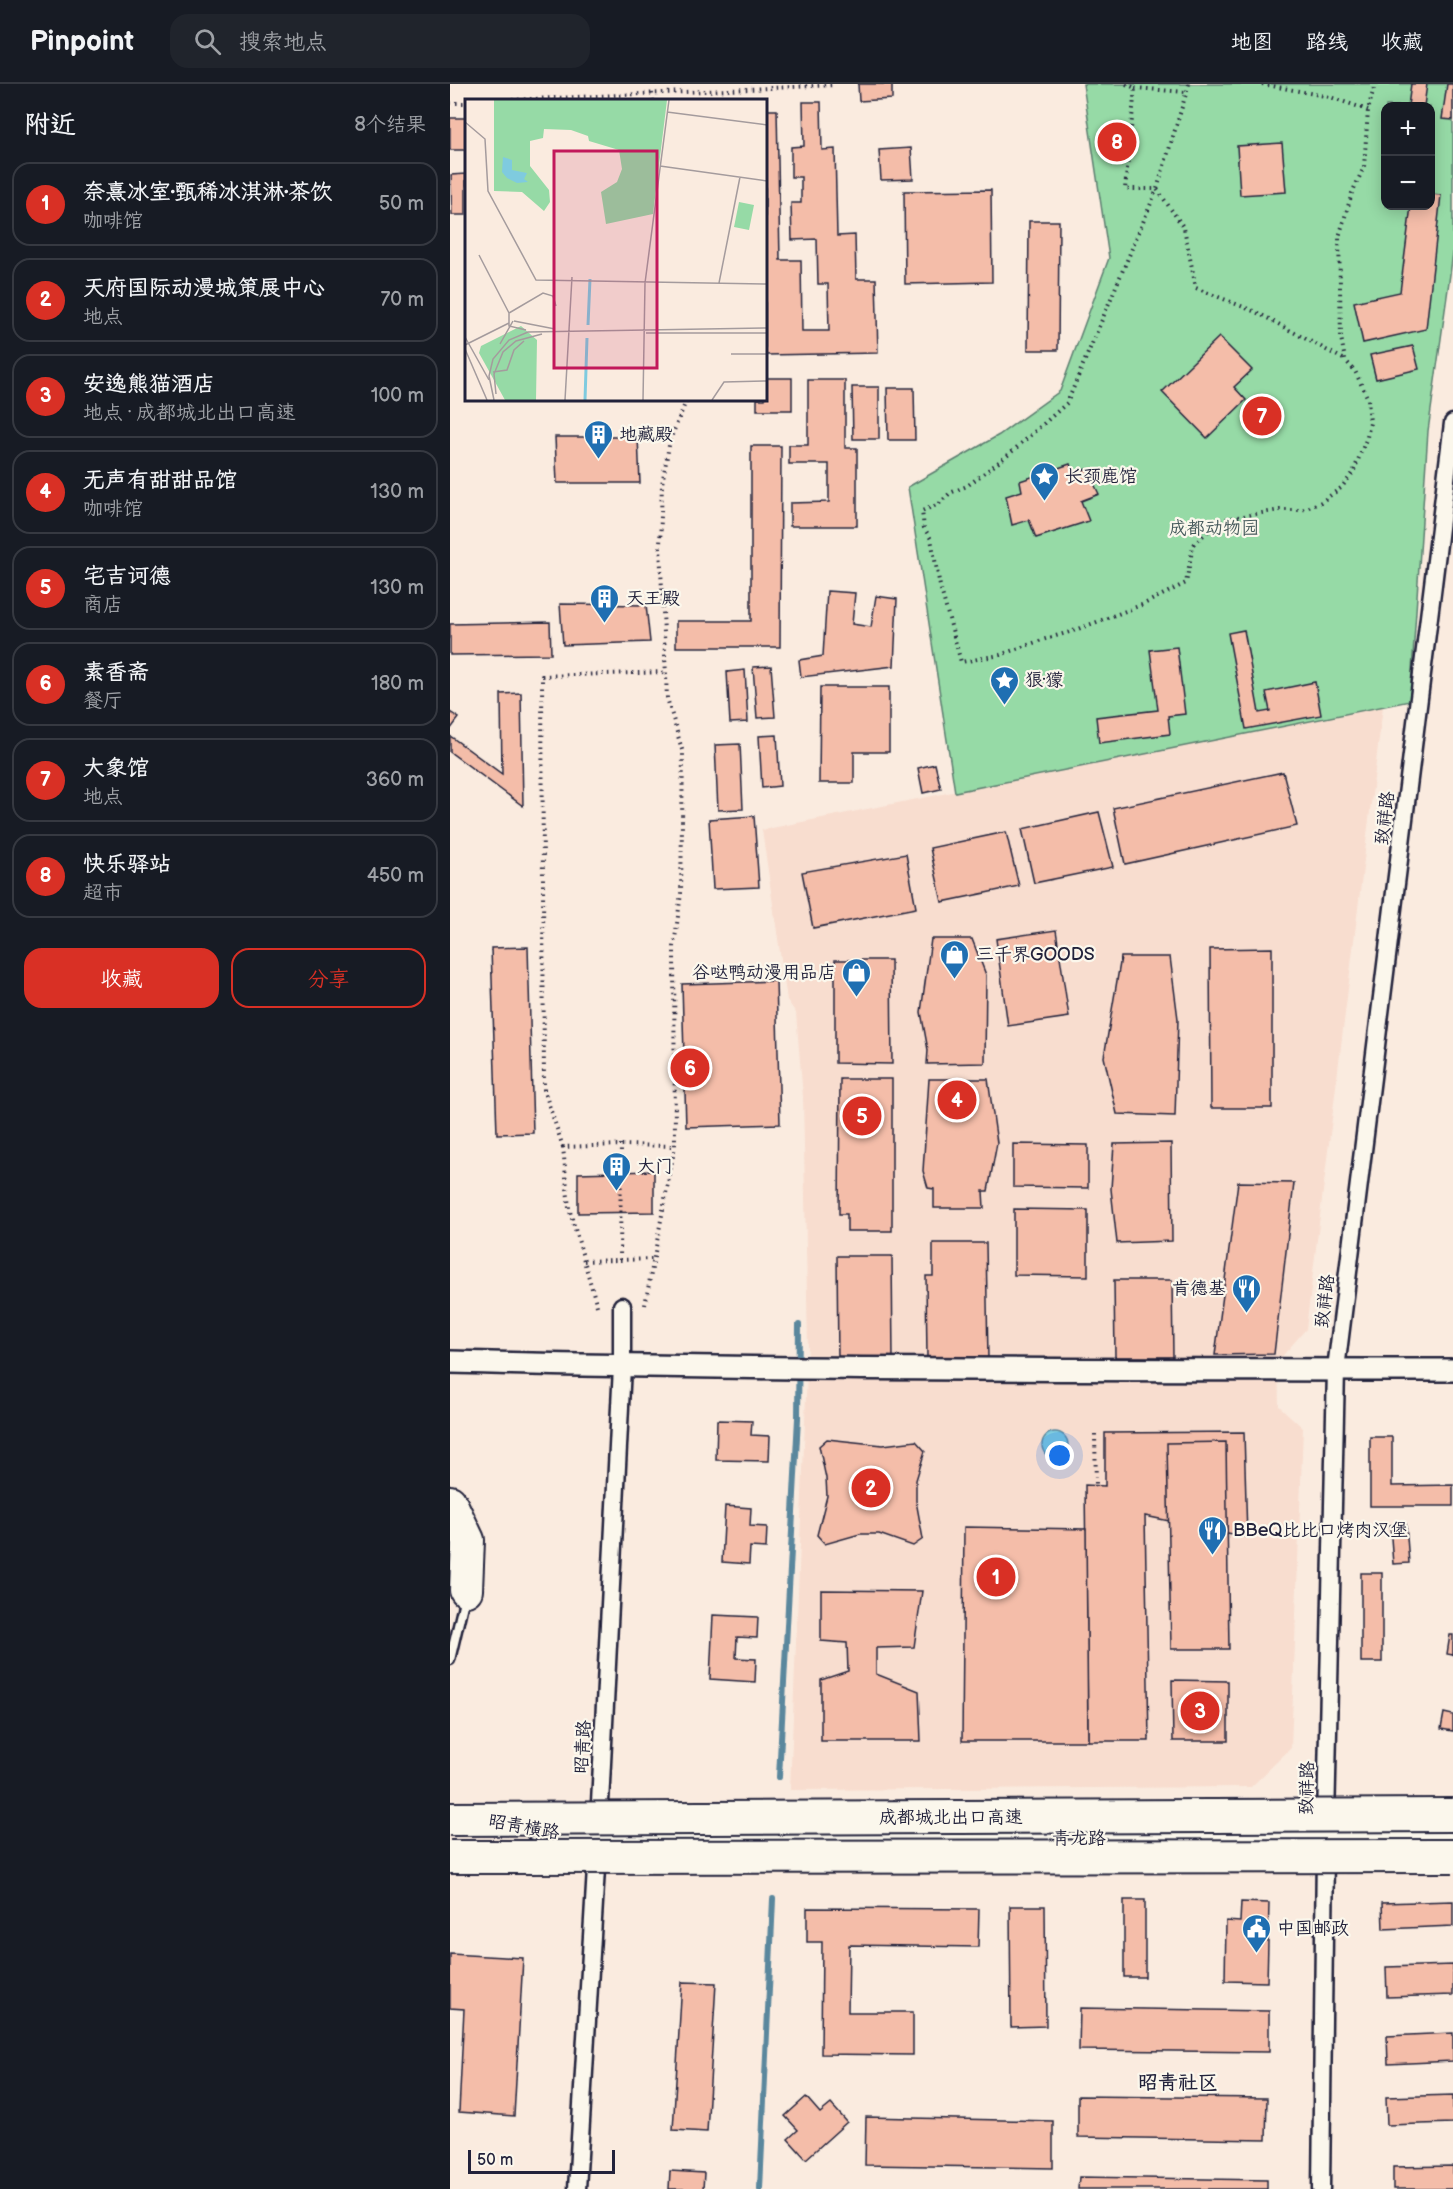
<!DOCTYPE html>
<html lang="zh">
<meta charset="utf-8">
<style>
:root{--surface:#171b24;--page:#20242c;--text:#f1f3f6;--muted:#9ea1a6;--line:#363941;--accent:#d93025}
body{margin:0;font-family:"Balsamiq Sans","LXGW WenKai TC",sans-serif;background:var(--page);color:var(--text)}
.controls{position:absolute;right:18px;top:18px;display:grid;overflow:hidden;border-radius:12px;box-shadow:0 3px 15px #0003}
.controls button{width:54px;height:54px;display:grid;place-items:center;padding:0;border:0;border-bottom:2px solid var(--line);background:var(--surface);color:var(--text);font:30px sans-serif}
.scale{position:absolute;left:18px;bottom:15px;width:147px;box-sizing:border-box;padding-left:6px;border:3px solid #22223b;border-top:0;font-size:16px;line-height:21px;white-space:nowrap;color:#22223b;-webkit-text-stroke:4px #fbf7ec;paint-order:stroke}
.you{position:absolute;left:610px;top:1372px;width:21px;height:21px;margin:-15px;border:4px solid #fff;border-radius:50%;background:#1a73e8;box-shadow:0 0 0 9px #1a73e833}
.badge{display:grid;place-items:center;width:39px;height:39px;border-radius:50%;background:var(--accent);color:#fff;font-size:20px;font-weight:700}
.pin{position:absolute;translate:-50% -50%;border:3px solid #fff;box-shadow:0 2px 6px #0006}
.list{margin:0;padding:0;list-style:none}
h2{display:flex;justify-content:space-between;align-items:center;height:78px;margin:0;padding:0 24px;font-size:26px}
h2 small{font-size:20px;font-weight:400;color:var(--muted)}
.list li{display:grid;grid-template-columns:39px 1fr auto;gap:18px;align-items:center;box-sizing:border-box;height:84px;margin:0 12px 12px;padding:0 12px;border:2px solid var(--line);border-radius:18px}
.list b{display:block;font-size:22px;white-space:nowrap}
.list p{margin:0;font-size:20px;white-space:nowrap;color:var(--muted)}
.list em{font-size:20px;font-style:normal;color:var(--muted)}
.actions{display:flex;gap:12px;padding:18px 24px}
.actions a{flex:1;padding:14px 0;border:2px solid var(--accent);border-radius:18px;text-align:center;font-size:21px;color:var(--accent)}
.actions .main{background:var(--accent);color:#fff}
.icon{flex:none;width:33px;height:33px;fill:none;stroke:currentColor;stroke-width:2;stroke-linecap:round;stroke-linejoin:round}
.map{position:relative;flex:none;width:1003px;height:2105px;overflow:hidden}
header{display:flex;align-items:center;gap:36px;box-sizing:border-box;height:84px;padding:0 30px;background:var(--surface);border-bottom:2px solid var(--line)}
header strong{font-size:28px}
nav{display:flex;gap:33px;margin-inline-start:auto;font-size:21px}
.search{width:420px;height:54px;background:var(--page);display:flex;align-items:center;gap:15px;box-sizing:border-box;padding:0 21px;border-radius:18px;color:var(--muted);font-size:22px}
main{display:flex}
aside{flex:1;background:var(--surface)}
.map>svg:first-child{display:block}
.built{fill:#f8ddcf}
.green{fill:#96daa6;stroke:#5c7e70;stroke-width:1.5;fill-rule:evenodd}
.water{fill:#7fcbdf;stroke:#5a879d;stroke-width:1.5}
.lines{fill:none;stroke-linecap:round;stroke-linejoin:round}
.stream{stroke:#5a879d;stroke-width:6}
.building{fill:#f4bda9;stroke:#22223b;stroke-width:1.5}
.service-casing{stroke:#22223b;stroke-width:13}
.minor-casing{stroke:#22223b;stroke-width:21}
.tertiary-casing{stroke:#22223b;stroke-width:26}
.motorway-casing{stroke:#22223b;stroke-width:36}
.path{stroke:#22223b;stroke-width:4;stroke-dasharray:1.5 4.5;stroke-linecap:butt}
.service{stroke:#fbf7ec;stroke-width:8}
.minor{stroke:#fbf7ec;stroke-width:16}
.tertiary{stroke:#fbf7ec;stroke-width:21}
.motorway{stroke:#fbf7ec;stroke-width:32}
.motorway-bridge-casing{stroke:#22223b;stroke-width:36;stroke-linecap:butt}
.motorway-bridge{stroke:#fbf7ec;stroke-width:32}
.labels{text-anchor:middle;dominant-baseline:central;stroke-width:4.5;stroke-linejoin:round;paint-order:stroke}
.poi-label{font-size:18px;fill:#22223b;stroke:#fbf7ec;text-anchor:start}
.park-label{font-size:18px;fill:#45595b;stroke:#fbf7ec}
.street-label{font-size:18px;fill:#22223b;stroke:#fbf7ec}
.neighbourhood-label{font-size:20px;font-weight:bold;fill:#22223b;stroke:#fbf7ec}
.inset-river{fill:none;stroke:#7fcbdf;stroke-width:3}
.inset-road{fill:none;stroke:#a49b9d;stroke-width:1.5}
.view{fill:#c2185b;fill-opacity:0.15;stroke:#c2185b;stroke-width:3}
.inset-edge{fill:none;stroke:#22223b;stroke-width:3}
</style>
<header>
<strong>Pinpoint</strong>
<div class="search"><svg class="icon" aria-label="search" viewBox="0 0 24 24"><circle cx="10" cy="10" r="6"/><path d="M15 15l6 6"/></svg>搜索地点</div>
<nav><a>地图</a><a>路线</a><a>收藏</a></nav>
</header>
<main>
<aside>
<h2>附近<small>8个结果</small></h2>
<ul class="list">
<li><span class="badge">1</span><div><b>奈熹冰室·甄稀冰淇淋·茶饮</b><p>咖啡馆</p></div><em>50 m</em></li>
<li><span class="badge">2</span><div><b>天府国际动漫城策展中心</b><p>地点</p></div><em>70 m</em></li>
<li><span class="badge">3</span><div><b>安逸熊猫酒店</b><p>地点 · 成都城北出口高速</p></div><em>100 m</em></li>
<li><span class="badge">4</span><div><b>无声有甜甜品馆</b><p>咖啡馆</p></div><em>130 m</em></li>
<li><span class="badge">5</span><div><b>宅吉诃德</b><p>商店</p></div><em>130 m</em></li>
<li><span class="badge">6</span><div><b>素香斋</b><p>餐厅</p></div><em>180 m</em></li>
<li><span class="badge">7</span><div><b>大象馆</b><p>地点</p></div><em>360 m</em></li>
<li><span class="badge">8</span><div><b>快乐驿站</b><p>超市</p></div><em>450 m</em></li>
</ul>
<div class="actions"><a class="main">收藏</a><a>分享</a></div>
</aside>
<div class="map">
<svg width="1003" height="2105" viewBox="0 0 1003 2105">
<rect width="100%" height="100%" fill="#faebdf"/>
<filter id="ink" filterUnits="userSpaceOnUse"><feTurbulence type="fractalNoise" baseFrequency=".0167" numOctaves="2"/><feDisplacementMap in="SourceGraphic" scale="12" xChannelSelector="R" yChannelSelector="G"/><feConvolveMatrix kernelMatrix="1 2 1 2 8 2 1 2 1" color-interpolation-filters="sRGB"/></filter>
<g filter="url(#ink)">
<polygon class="built" points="933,622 856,1245 828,1277 829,1322 853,1344 841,1664 801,1703 340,1706 358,1263 353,1013 346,929 337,916 312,746"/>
<path class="green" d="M633 0H1003V169L978 347 960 617 505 708 458 403 549 351 610 307 659 174ZM936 22H980V122H936Z"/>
<circle class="water" cx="605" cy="1361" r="13"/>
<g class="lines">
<g class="stream">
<polyline points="329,1693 348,1334 349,1241"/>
<polyline points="310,2105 323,1815"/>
</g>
</g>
<g class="building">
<polygon points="408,0 442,0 442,15 409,17"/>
<polygon points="961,0 977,0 974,22 958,22"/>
<polygon points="997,0 1003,0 1003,36 992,35"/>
<polygon points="353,18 371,18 372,66 385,65 387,152 405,151 406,195 426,195 428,269 315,271 315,26 327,26 330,176 351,176 352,247 379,247 378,200 368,200 367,155 342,156 341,119 351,119 351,93 341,93 341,63 354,62"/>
<rect x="0" y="34" width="16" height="32"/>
<polygon points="832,59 836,108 790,111 787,62"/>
<polygon points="461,64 463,95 431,96 429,66"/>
<polygon points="16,90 16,131 2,131 1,91"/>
<polygon points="541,106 542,198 455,200 454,107"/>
<polygon points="980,110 991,111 976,245 913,259 904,218 950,208 961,122 980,122"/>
<polygon points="579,137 609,137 608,266 578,266"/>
<polygon points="769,253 802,286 784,303 796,316 757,354 712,308"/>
<polygon points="963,262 969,285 926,295 920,271"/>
<polygon points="315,294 342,294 342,326 307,326 307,315 315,315"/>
<polygon points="358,296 395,296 395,364 407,364 407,442 340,442 340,419 379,418 379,380 339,380 339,361 358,361"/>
<polygon points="402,303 429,303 429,355 403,355"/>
<polygon points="437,304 464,304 465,356 438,356"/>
<polygon points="105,353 188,353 190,399 107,399"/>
<polygon points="301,362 331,362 330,563 226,563 226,537 301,537"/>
<polygon points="620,380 623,388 637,385 649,410 631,417 639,437 586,454 579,436 562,441 556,412 572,407 570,397"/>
<polygon points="377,507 405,509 402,540 421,543 426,512 447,515 444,582 351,593 349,576 373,572"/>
<polygon points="110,520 196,521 200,558 113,561"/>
<polygon points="100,538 101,570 0,571 0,540"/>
<polygon points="794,546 809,629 820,627 816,608 865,598 871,631 796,645 778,549"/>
<polygon points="727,563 735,630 718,632 720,650 649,659 646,633 708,626 700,566"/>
<polygon points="321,582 325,633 307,634 303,583"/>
<polygon points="295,586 298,638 280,639 277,588"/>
<polygon points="370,603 439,603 439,668 404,668 404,699 369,699"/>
<polygon points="71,609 73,722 0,668 0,652 52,690 51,610"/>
<polygon points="0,628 9,634 0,646"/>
<polygon points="327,651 330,702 312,704 309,652"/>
<polygon points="290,660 293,725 268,726 265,661"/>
<polygon points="485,680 491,705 473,709 468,684"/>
<polygon points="833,688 847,742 675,780 663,724"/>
<polygon points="649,728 663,783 584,799 572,745"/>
<polygon points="304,732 309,803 263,805 259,735"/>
<polygon points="556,748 569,802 492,818 480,764"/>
<polygon points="456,770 466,824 363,844 352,788"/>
<polygon points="606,846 619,933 558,942 546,855"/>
<polygon points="481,855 522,855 536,891 535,979 477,980 478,966 471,928"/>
<polygon points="78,863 83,1049 47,1050 41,864"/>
<polygon points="822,864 822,1024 761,1024 760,865"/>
<polygon points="671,873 720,873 728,935 725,1032 667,1030 654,973"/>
<polygon points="385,876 441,876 442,980 385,979"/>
<polygon points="326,897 330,1040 236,1043 232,900"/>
<polygon points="390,995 442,995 442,1147 397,1147 397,1130 389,1130"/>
<polygon points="479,995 538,995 547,1059 538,1107 533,1107 534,1124 484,1124 484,1105 478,1104 473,1087"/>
<polygon points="721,1059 722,1157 667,1159 661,1105 664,1060"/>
<polygon points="563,1060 638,1061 638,1104 563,1103"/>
<polygon points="204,1087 204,1128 128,1129 128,1089"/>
<polygon points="788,1098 844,1099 824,1270 765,1271"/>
<polygon points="564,1125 638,1126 638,1192 564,1191"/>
<polygon points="483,1159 536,1159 538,1275 477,1274 476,1192 483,1192"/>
<polygon points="387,1172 442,1172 443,1277 388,1276"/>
<polygon points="664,1196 722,1196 723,1273 665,1273"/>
<polygon points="267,1336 302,1337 301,1351 320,1352 319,1377 266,1376"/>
<polygon points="794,1348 797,1453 695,1432 699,1657 638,1657 635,1401 655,1402 655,1349"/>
<polygon points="920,1353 942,1353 942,1402 1003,1401 1003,1422 920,1422"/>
<polygon points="377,1355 433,1361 466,1357 475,1367 466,1396 466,1417 473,1455 463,1462 429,1450 410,1450 375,1460 367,1451 377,1412 376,1394 369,1362"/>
<polygon points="776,1358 779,1565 721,1565 717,1359"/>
<polygon points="275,1422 301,1424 300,1442 317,1443 316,1464 300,1463 299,1480 272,1478"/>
<polygon points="956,1440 959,1479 943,1480 940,1441"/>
<polygon points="514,1443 636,1445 638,1657 512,1657"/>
<rect x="911" y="1489" width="21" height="89"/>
<polygon points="371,1506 472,1507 464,1563 426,1564 426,1590 469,1607 471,1657 371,1657 371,1596 398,1587 397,1559 371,1557"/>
<polygon points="263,1531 308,1533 307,1554 287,1553 286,1574 306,1575 305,1598 260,1595"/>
<polygon points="1000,1551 1003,1551 1003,1571 997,1570"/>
<polygon points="722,1596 778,1597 778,1657 723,1657"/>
<polygon points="994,1629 1003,1631 1003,1647 991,1645"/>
<rect x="674" y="1816" width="21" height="77"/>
<polygon points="1003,1817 1003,1842 933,1845 932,1819"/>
<polygon points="791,1818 819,1819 817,1898 775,1897 776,1837 790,1838"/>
<polygon points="560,1822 595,1822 596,1942 561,1943"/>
<polygon points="357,1824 529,1825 528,1863 399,1861 398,1928 463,1928 463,1971 371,1970 372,1858 357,1858"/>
<polygon points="0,1870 73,1874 64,2032 9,2028 14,1925 0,1924"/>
<polygon points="1003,1881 1003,1911 937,1913 936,1883"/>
<polygon points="232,1898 266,1899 257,2048 223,2046"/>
<polygon points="630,1924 819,1927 819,1968 629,1966"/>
<polygon points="1003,1949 1003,1977 938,1980 937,1952"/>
<polygon points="1003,2011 1003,2039 937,2041 936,2013"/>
<polygon points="628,2012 817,2014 816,2056 628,2053"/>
<polygon points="356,2013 370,2029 381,2020 397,2038 356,2075 338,2055 348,2046 335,2032"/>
<polygon points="416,2033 603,2037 603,2084 415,2081"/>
<polygon points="1003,2082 1003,2105 943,2105 943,2083"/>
<polygon points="220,2087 254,2089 253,2105 219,2105"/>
<polygon points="629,2093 817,2096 817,2105 628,2105"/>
</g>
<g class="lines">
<defs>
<polyline id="service" points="0,1576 15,1512"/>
<g id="minor">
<polyline points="876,1738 886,1285 1003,339"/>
<polyline points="149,1739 172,1283 172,1222"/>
<polyline points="127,2105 147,1768"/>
<polyline points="871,2105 875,1767"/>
</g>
<g id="tertiary">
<path d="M0 1278C334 1287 669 1285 1003 1286"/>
<polyline points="86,1745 148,1756 1003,1751"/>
</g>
<polyline id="motorway" points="0,1418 18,1456 16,1506"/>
</defs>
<use href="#service" class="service-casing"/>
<use href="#minor" class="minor-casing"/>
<use href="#tertiary" class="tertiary-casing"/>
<use href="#motorway" class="motorway-casing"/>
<g class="path">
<polyline points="676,0 685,4 675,105 707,105 734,144 746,204 806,228 895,276"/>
<polyline points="739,0 707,105 617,319 558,371 517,402 500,409 489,420 472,427 474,444 481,455 490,502 511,578 550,571 592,556 623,547 694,520 736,499 743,461 770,436 830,426 852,426 871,418 891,404 903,389 917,353 920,339 918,315 905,287 895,276 891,253 889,153 902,109 914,83 918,26 925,0"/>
<polyline points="812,0 880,13 918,26"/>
<polyline points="685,4 735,8"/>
<polyline points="202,9 203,16"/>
<polyline points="62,16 385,1"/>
<polyline points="0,19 16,19"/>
<polyline points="113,1063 94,1006 92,592 217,588"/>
<polyline points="170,1176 171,1061"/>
<polyline points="134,1177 204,1175"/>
<polyline points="195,1221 225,1062"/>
<polyline points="147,1222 119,1124 113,1063 171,1061 225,1062 224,863 231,809 233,669 217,614 210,463 212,400 220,356 237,315"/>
<polyline points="645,1350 646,1401"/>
</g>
<use href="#service" class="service"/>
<use href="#minor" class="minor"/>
<use href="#tertiary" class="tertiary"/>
<use href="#motorway" class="motorway"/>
<defs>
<g id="motorway-bridge">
<polyline points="0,1735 1003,1731"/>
<polyline points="0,1773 1003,1772"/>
</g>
</defs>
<use href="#motorway-bridge" class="motorway-bridge-casing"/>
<use href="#motorway-bridge" class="motorway-bridge"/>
</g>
</g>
<defs>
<symbol id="building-pin" viewBox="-11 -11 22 30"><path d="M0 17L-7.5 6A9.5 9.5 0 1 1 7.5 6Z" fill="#1f6fb2" stroke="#fbf7ec"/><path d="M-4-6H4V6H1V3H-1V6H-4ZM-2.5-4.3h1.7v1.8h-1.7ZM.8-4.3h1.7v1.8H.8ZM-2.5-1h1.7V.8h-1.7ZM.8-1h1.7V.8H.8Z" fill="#fff"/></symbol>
<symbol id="sight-pin" viewBox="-11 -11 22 30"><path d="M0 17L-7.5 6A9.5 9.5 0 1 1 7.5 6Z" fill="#1f6fb2" stroke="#fbf7ec"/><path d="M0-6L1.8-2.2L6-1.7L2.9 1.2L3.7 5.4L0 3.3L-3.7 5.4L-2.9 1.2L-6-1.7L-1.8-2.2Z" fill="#fff"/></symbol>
<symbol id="shop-pin" viewBox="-11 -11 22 30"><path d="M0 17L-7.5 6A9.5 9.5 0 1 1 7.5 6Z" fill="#1f6fb2" stroke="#fbf7ec"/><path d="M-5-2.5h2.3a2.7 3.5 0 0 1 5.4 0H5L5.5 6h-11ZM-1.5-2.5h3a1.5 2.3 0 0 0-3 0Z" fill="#fff"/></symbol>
<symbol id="restaurant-pin" viewBox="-11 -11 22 30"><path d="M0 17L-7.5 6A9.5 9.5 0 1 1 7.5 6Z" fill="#1f6fb2" stroke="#fbf7ec"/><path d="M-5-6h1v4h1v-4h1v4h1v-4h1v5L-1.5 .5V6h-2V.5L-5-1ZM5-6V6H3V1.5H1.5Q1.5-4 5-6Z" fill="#fff"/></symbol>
<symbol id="civic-pin" viewBox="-11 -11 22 30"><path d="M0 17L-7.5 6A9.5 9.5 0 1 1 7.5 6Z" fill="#1f6fb2" stroke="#fbf7ec"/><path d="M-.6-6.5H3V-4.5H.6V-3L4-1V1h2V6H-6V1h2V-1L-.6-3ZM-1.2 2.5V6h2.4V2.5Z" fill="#fff"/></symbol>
</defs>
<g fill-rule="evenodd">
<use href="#building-pin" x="132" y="334" width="33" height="45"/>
<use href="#sight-pin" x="578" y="376" width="33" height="45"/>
<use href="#building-pin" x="138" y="498" width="33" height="45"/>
<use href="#sight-pin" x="538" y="580" width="33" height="45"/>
<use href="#shop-pin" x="488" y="854" width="33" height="45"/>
<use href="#shop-pin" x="390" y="872" width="33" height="45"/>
<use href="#building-pin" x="150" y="1066" width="33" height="45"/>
<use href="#restaurant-pin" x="780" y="1188" width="33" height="45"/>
<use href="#restaurant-pin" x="746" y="1430" width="33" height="45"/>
<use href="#civic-pin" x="790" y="1828" width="33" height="45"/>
</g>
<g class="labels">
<g class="poi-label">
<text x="169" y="350">地藏殿</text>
<text x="615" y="392">长颈鹿馆</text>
<text x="176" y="514">天王殿</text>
<text x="575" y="596">狼·獴</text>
<text x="526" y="870">三千界GOODS</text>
<text x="386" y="888" text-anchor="end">谷哒鸭动漫用品店</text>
<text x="187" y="1082">大门</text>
<text x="776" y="1204" text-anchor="end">肯德基</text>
<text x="783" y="1446">BBeQ比比口烤肉汉堡</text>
<text x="827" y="1844">中国邮政</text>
</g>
<g class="park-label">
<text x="764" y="444">成都动物园</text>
</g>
<g class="street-label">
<text transform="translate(935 734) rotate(-83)">致祥路</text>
<text transform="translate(875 1217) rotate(-83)">致祥路</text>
<text transform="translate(133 1663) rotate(-87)">昭青路</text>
<text transform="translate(857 1704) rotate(-89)">致祥路</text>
<text x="501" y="1733">成都城北出口高速</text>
<text transform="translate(74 1743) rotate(10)">昭青横路</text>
<text x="629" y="1754">青龙路</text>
</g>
<g class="neighbourhood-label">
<text x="728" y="1999">昭青社区</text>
</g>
</g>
<g transform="translate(15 15)">
<rect width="302" height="302" fill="#faebdf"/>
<path d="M29 1H202L188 115 141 125 136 93 152 83 157 70 154 51 124 42 123 37 106 31 79 30 78 39 65 42V67L84 91 85 103 79 112 57 93 29 92ZM274 103 289 106 284 131 269 128ZM56 227 72 241 71 301H40L14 254 16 247Z" fill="#96daa6"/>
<path d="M38 58 47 61V71L62 74 59 80 63 83 52 84 42 79 37 73Z" fill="#7fcbdf"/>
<path class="inset-river" d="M123 226 125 180M120 301 122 239"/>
<path class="inset-road" d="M202 13 302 26M0 23 20 40 23 92 71 181 302 185M195 67 302 82M14 156 44 214M254 184 275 78M49 222 90 230M61 231 44 227V214L78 194 88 197 91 207M181 234H302M0 238 24 281M35 245 48 222M0 246 44 224M0 250 22 301M266 255H302M28 273 42 271 49 251 59 242M31 295 29 275 38 253 51 242 77 235M29 301 24 277 28 260 44 241 63 233 302 229M100 301 107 178M178 301 180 184 204 1M247 301 259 283 302 282"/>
<path class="view" d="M89 52H192V269H89Z"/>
<rect width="302" height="302" class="inset-edge"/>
</g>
</svg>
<div class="controls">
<button>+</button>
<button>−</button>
</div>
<div class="scale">50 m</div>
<div class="you"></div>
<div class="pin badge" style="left:546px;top:1493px">1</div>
<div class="pin badge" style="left:421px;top:1404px">2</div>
<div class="pin badge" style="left:750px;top:1627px">3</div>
<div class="pin badge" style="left:507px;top:1016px">4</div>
<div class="pin badge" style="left:412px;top:1032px">5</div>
<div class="pin badge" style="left:240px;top:984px">6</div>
<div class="pin badge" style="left:812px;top:332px">7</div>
<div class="pin badge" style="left:667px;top:58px">8</div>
</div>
</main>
